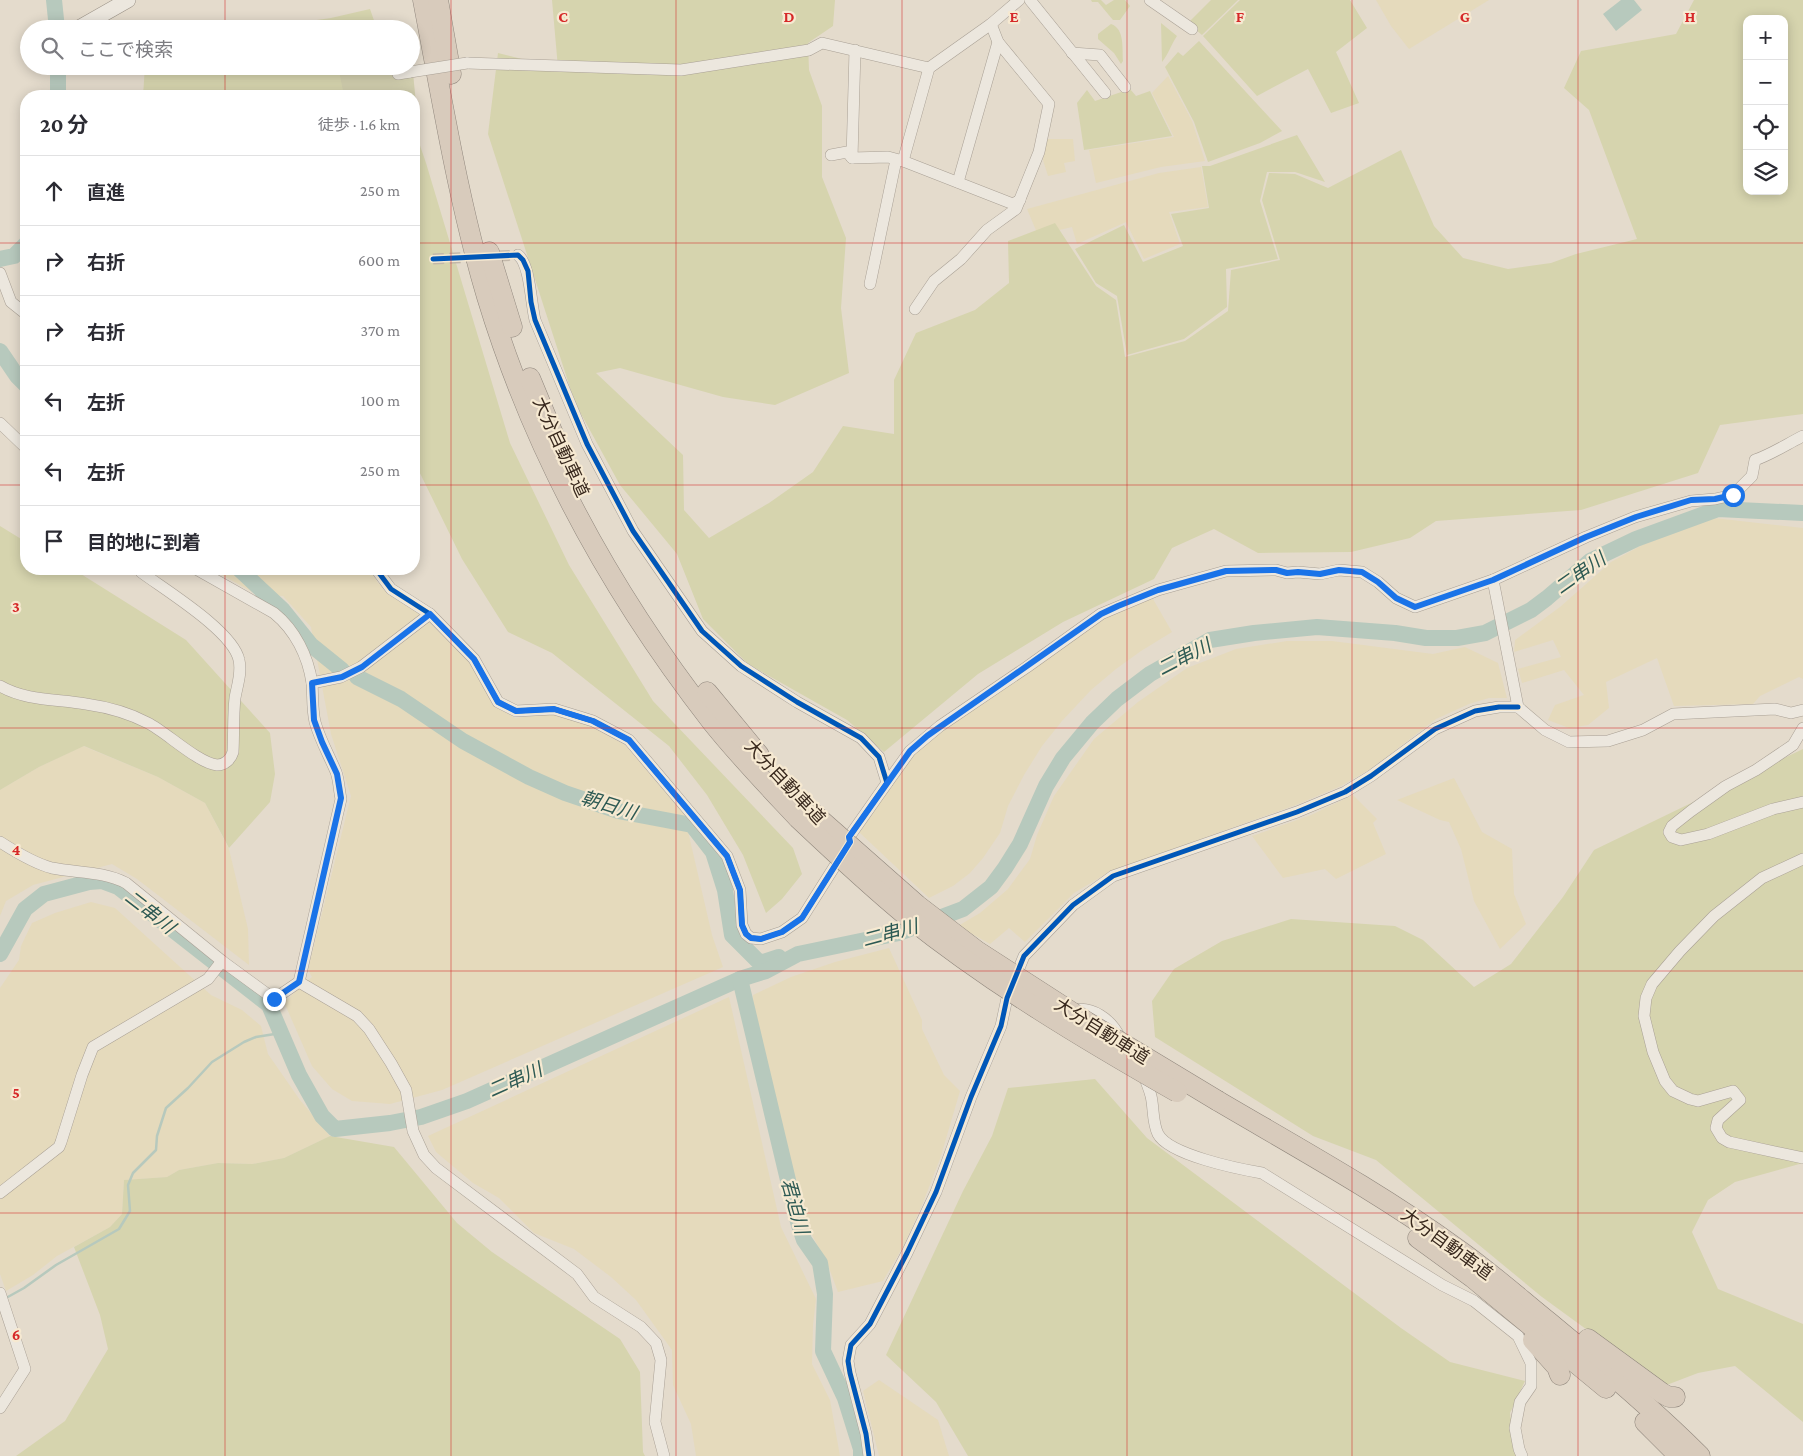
<!DOCTYPE html>
<html lang="ja">
<meta charset="utf-8">
<style>
:root{--surface:#fff;--page:#f2f2f3;--text:#2b2b33;--muted:#7c7c81;--line:#e1e1e2}
body{margin:0;font-family:"Crimson Pro","Noto Sans JP",serif;background:var(--page);color:var(--text)}
.controls{position:absolute;right:15px;top:15px;display:grid;overflow:hidden;border-radius:10px;box-shadow:0 2px 12px #0003}
.controls button{width:45px;height:45px;display:grid;place-items:center;padding:0;border:0;border-bottom:1px solid var(--line);background:var(--surface);color:var(--text);font:25px sans-serif}
.stop{position:absolute;width:15px;height:15px;margin:-11px;border:4px solid #1a73e8;border-radius:50%;background:#fff}
.stop.end{background:#1a73e8;border-color:#fff;box-shadow:0 1px 5px #0008}
.list{margin:0;padding:0;list-style:none}
h2{display:flex;justify-content:space-between;align-items:center;height:65px;margin:0;padding:0 20px;font-size:21px}
h2 small{font-size:16px;font-weight:400;color:var(--muted)}
.list li{display:grid;grid-template-columns:32px 1fr auto;gap:15px;align-items:center;box-sizing:border-box;height:70px;padding:0 20px;border-top:1px solid var(--line)}
.list b{display:block;font-size:19px;white-space:nowrap}
.list em{font-size:16px;font-style:normal;color:var(--muted)}
.icon{flex:none;width:28px;height:28px;fill:none;stroke:currentColor;stroke-width:2;stroke-linecap:round;stroke-linejoin:round}
.map{position:relative;flex:none;width:1803px;height:1456px;overflow:hidden}
.search{position:absolute;background:var(--surface);box-shadow:0 2px 12px #0003;left:20px;top:20px;width:400px;height:55px;display:flex;align-items:center;gap:12px;box-sizing:border-box;padding:0 18px;border-radius:28px;color:var(--muted);font-size:19px}
.panel{position:absolute;background:var(--surface);box-shadow:0 2px 12px #0003;left:20px;top:90px;width:400px;height:485px;border-radius:20px}
.map>svg:first-child{display:block}
.farmland{fill:#e5dabc}
.green{fill:#d6d4ae;fill-rule:evenodd}
.cemetery{fill:#d0cdad}
.water{fill:#b7c9bd}
.lines{fill:none;stroke-linecap:round;stroke-linejoin:round}
.stream{stroke:#b7c9bd;stroke-width:2.5}
.river{stroke:#b7c9bd;stroke-width:16}
.street-tunnel{stroke:#c2b7a9;stroke-width:11;stroke-dasharray:11 5.5;stroke-linecap:butt}
.street-casing{stroke:#a9a095;stroke-width:12}
.secondary-casing{stroke:#999085;stroke-width:16}
.highway-casing{stroke:#8f867c;stroke-width:21}
.street{stroke:#ece7de;stroke-width:11}
.secondary{stroke:#ece7de;stroke-width:15}
.highway{stroke:#d8cbbc;stroke-width:20}
.street-bridge-casing{stroke:#a9a095;stroke-width:12;stroke-linecap:butt}
.highway-bridge-casing{stroke:#8f867c;stroke-width:21;stroke-linecap:butt}
.street-bridge{stroke:#ece7de;stroke-width:11}
.highway-bridge{stroke:#d8cbbc;stroke-width:20}
.cycleway-casing{stroke:#f6e9d1;stroke-width:8}
.cycleway{stroke:#0057b8;stroke-width:5}
.route{stroke:#1a73e8;stroke-width:6}
.grid{fill:none;stroke:#d62828;stroke-width:1;stroke-opacity:0.55}
.labels{text-anchor:middle;dominant-baseline:central;stroke-width:4.5;stroke-linejoin:round;paint-order:stroke}
.street-label{font-size:18px;fill:#38281d;stroke:#f6e9d1}
.water-label{font-size:19px;font-style:italic;fill:#2c5953;stroke:#f6e9d1}
.grid-label{font-size:16px;text-anchor:middle;font-weight:bold;fill:#d62828;stroke:#f6e9d1;stroke-width:4.5;stroke-linejoin:round;paint-order:stroke}
</style>
<div class="map">
<svg width="1803" height="1456" viewBox="0 0 1803 1456">
<rect width="100%" height="100%" fill="#e4dbcc"/>
<g class="farmland">
<polygon points="1376,0 1489,0 1409,49 1391,26"/>
<polygon points="1168,76 1192,121 1205,161 1161,167 1096,183 1089,150 1174,137 1152,93"/>
<polygon points="1046,139 1073,139 1075,161 1064,163 1066,172 1048,176 1043,160"/>
<polygon points="1201,167 1208,207 1169,212 1180,244 1144,259 1126,222 1077,244 1072,227 1038,235 1027,209 1159,173"/>
<polygon points="1714,518 1803,528 1803,679 1799,677 1760,696 1753,704 1674,706 1657,658 1606,682 1609,708 1588,725 1569,728 1548,720 1555,705 1584,695 1564,670 1522,683 1518,669 1561,657 1553,640 1514,652 1515,640 1560,607 1611,562 1644,544"/>
<polygon points="211,569 370,569 378,583 418,611 468,661 498,707 515,718 554,714 592,727 625,745 684,814 712,935 723,967 442,1090 390,1104 352,1101 332,1089 312,1066 284,1002 312,977 308,970 351,796 331,734 311,627 283,596 256,594"/>
<polygon points="1153,599 1172,632 1141,651 1116,669 1091,690 1062,721 1042,746 1024,775 1008,806 1000,833 983,858 970,873 953,886 929,898 859,832 909,760 921,746 1080,634 1114,613 1132,604"/>
<polygon points="1287,641 1332,641 1433,654 1465,647 1498,663 1507,698 1489,698 1469,704 1436,719 1372,768 1341,786 1296,805 1109,872 1074,893 1025,942 1009,928 990,944 958,926 980,913 1008,889 1030,859 1037,835 1054,796 1094,739 1138,702 1187,668 1236,649"/>
<polygon points="83,746 158,777 205,803 229,849 248,929 249,965 137,879 112,864 33,885 6,901 0,916 0,790 39,767"/>
<polygon points="1454,778 1482,832 1512,849 1514,894 1526,924 1500,949 1474,901 1461,849 1449,822 1440,820 1397,800"/>
<polygon points="1353,795 1377,819 1373,823 1386,854 1336,879 1325,869 1283,878 1252,836 1311,815"/>
<polygon points="91,902 115,908 211,995 242,1010 261,1026 268,1054 300,1100 330,1136 284,1158 252,1164 218,1163 179,1170 167,1177 124,1180 122,1214 110,1227 57,1256 33,1275 6,1291 0,1274 0,988 19,960 21,946 32,923 55,913"/>
<polygon points="889,948 922,1020 922,1029 944,1075 960,1091 940,1159 922,1205 904,1245 883,1281 838,1292 829,1268 806,1223 795,1185 754,1022 753,995 791,977 835,962"/>
<polygon points="729,997 781,1227 816,1299 813,1325 812,1364 830,1400 840,1456 696,1456 691,1424 673,1385 672,1350 636,1300 611,1277 574,1249 534,1233 499,1198 473,1183 436,1152 428,1136"/>
<polygon points="879,1380 938,1420 949,1456 879,1456 863,1391"/>
</g>
<g class="green">
<path d="M552 0H835L833 26 808 43 809 70 822 106V177L846 238 841 308 849 373 775 405 723 397 620 368 596 373 683 455 684 510 709 538 769 503 813 472 843 426 894 434V380L916 333 975 310 1009 283 1008 241 1055 223 1096 286 1116 300 1125 357 1185 341 1228 311 1231 270 1280 260 1262 200 1269 173 1295 174 1328 188 1401 150 1434 226 1463 258 1508 269 1551 263 1576 254 1637 239 1589 110 1564 88 1581 51 1676 34 1694 0H1803V414L1720 425 1698 473 1581 510 1436 521 1410 538 1351 552 1258 553 1214 529 1172 548 1154 579 1063 622 978 674 884 752 847 720 748 664 703 619 677 554 620 485 575 403 488 134 498 53 558 68ZM1747 19H1784V191H1747Z"/>
<polygon points="1091,0 1101,0 1106,5 1114,0 1125,0 1130,6 1120,20 1113,20 1098,2 1092,2"/>
<polygon points="1211,0 1238,0 1202,35 1188,23"/>
<polygon points="1240,0 1350,0 1367,28 1336,52 1359,103 1331,113 1308,69 1257,96 1203,36"/>
<polygon points="370,9 377,29 252,29 331,18"/>
<path d="M1161 23 1177 36C1171 45 1169 53 1162 62Z"/>
<path d="M1111 24C1125 29 1122 48 1123 61L1121 64 1114 53 1098 39V34Z"/>
<polygon points="1199,41 1282,131 1260,143 1208,162 1194,122 1165,67 1178,52 1183,56"/>
<polygon points="145,66 391,66 402,96 143,96"/>
<polygon points="1130,89 1136,96 1150,91 1172,136 1084,150 1077,103 1087,90 1095,101"/>
<polygon points="414,128 426,163 510,443 569,565 653,701 793,848 802,874 782,899 766,913 743,855 707,795 669,746 552,653 508,632 462,559 414,461"/>
<polygon points="1297,135 1325,182 1295,172 1267,172 1260,201 1278,259 1226,269 1227,307 1184,339 1127,355 1117,296 1096,283 1075,249 1124,225 1143,262 1183,246 1171,214 1209,208 1202,166 1210,166"/>
<polygon points="0,526 26,542 26,569 73,569 186,640 270,733 275,774 270,802 229,848 205,803 158,777 84,746 39,767 0,790"/>
<polygon points="1803,749 1803,1163 1735,1182 1708,1200 1692,1232 1718,1289 1803,1324 1803,1422 1735,1366 1698,1373 1664,1386 1542,1297 1376,1160 1313,1136 1155,1037 1152,1001 1174,969 1222,941 1291,919 1395,926 1423,940 1474,987 1511,964 1563,897 1594,850"/>
<polygon points="1095,1079 1147,1138 1401,1328 1450,1362 1525,1381 1510,1413 1516,1456 968,1456 936,1402 886,1355 963,1191 992,1136 1008,1088"/>
<polygon points="330,1136 394,1147 457,1223 492,1252 620,1339 640,1372 643,1452 645,1456 16,1456 65,1421 108,1349 100,1315 74,1247 110,1227 122,1214 124,1180 167,1177 179,1170 218,1163 252,1164 284,1158"/>
</g>
<polygon class="cemetery" points="411,53 418,123 414,123 414,96 344,96 338,66 411,66"/>
<polygon class="water" points="1621,0 1634,0 1642,10 1616,31 1603,14"/>
<g class="lines">
<polyline class="stream" points="6,1298 24,1288 56,1265 119,1229 130,1211 128,1185 133,1173 156,1150 157,1136 166,1108 188,1088 212,1062 244,1042 256,1037 281,1033"/>
<g class="river">
<polyline points="54,0 57,29"/>
<polyline points="58,96 58,66"/>
<polyline points="0,259 14,256 26,244"/>
<polyline points="0,351 17,376 26,385"/>
<polyline points="239,569 282,609 311,645 342,670"/>
<polyline points="357,677 401,699 463,741 529,777 565,793 618,811 692,825 713,852 725,890 732,935 760,963 779,957"/>
<polyline points="0,954 25,909 44,894 89,882 102,881 118,887 269,1005 299,1075 322,1116 335,1129 390,1123 421,1117 467,1101 740,979 766,971 798,954 899,933 963,909 991,887 1005,868 1020,844 1046,786 1063,758 1092,723 1117,699 1150,674 1210,640 1254,633 1317,627 1395,633 1426,638 1457,638 1485,633 1531,610 1547,598 1590,561 1636,539 1718,509 1803,513"/>
<polyline points="740,979 798,1222 804,1240 820,1263 825,1294 823,1351 845,1398 861,1449 861,1456"/>
</g>
<polyline class="street-tunnel" points="433,259 518,255"/>
<defs>
<g id="street">
<polyline points="1030,0 1105,93"/>
<polyline points="1150,0 1192,29"/>
<polyline points="1072,53 1100,55 1125,87"/>
<polyline points="467,63 681,70 809,50 822,43 929,68"/>
<polyline points="398,74 410,72"/>
<polyline points="831,155 847,152 852,158 888,157 903,161 1013,204 1020,200"/>
<polyline points="852,158 855,50"/>
<polyline points="903,161 929,68 991,24 1019,0"/>
<polyline points="958,182 998,42"/>
<polyline points="0,273 11,302 26,314"/>
<polyline points="870,284 896,160"/>
<polyline points="915,309 934,281 961,259 987,230 1016,209 1039,152 1049,104 998,42 991,24"/>
<polyline points="0,423 26,448"/>
<path d="M376 569 391 589 430 614 474 659 498 702 516 711 554 709 593 721 629 740 727 856 740 890 742 925 746 934 751 938 761 939 782 932 802 918 850 842 849 837 887 783 879 757 861 738 797 702 741 666 702 631 633 531 587 444 535 320C531 304 530 264 518 255"/>
<polyline points="1493,580 1518,707 1545,730 1569,742 1608,741 1643,730 1673,714 1775,709 1791,713 1803,710"/>
<polyline points="312,683 341,677 361,667 430,614"/>
<path d="M0 686C26 701 57 699 86 704 107 707 129 713 148 723 166 732 198 763 217 765 225 765 231 759 233 752 234 734 233 716 235 698 237 686 242 673 239 660 233 631 165 590 141 572L140 569"/>
<polyline points="1803,728 1793,745 1756,770 1726,786 1691,811 1672,826 1669,832 1672,837 1681,840 1708,834 1773,809 1803,802"/>
<path d="M887 783 910 751 940 726 1027 667 1101 614 1158 590 1226 571 1276 570 1287 573 1298 572 1320 574 1339 570 1362 572 1378 582 1396 598 1415 607 1493 580 1586 537 1635 517 1691 501 1715 499 1733 495 1752 476 1755 460C1772 454 1787 444 1803 436"/>
<path d="M0 842C14 851 36 864 52 868 77 873 103 871 126 883L222 961 274 999 299 982 341 799C339 790 339 780 336 772 329 755 320 740 315 722 312 709 313 696 312 683 308 656 295 630 274 613L196 569"/>
<polyline points="1803,859 1762,878 1714,916 1680,951 1652,984 1646,998 1644,1016 1653,1052 1665,1081 1673,1091 1690,1099 1698,1101 1733,1091 1740,1100 1718,1120 1716,1128 1722,1138 1729,1142 1803,1158"/>
<polyline points="299,982 357,1016 369,1029 391,1063 406,1090 413,1131 424,1155 436,1168 577,1274 594,1297 641,1327 656,1343 661,1360 655,1422 664,1456"/>
<path d="M1071 1011C1091 1004 1112 1020 1120 1038"/>
<path d="M1143 1074C1146 1081 1149 1088 1151 1096 1154 1108 1152 1122 1158 1134 1169 1155 1239 1169 1262 1173L1442 1285 1474 1301 1518 1336 1531 1363V1386L1520 1402 1515 1428 1519 1449 1522 1456"/>
<polyline points="0,1193 59,1147 61,1142 82,1075 93,1047 208,979 222,961"/>
<polyline points="0,1293 25,1369 0,1408"/>
<polyline points="869,1456 866,1434 850,1373 848,1361 851,1345 870,1324 907,1253 936,1192 971,1097 1001,1026 1007,998 1024,956 1073,905 1113,876 1297,812 1345,792 1371,776 1435,729 1475,711 1499,707 1518,707"/>
</g>
<polyline id="secondary" points="77,29 128,0"/>
<g id="highway">
<path d="M423 0C442 99 458 200 487 297 534 452 613 595 712 722 739 756 769 787 798 818"/>
<polyline points="438,0 451,74"/>
<polyline points="489,252 512,327"/>
<polyline points="530,378 557,443"/>
<polyline points="707,692 759,755"/>
<path d="M1218 1101C1298 1148 1380 1193 1456 1248 1489 1271 1519 1298 1550 1323 1602 1366 1653 1409 1700 1456"/>
<polyline points="1418,1238 1473,1278 1606,1388"/>
<polyline points="1588,1339 1662,1393 1669,1397 1675,1397"/>
<polyline points="1533,1340 1557,1367 1560,1375"/>
<polyline points="1645,1422 1679,1456"/>
</g>
</defs>
<use href="#street" class="street-casing"/>
<use href="#secondary" class="secondary-casing"/>
<use href="#highway" class="highway-casing"/>
<use href="#street" class="street"/>
<use href="#secondary" class="secondary"/>
<use href="#highway" class="highway"/>
<defs>
<polyline id="street-bridge" points="410,72 467,63"/>
<g id="highway-bridge">
<polyline points="807,808 917,905 977,951 1087,1022 1218,1101"/>
<path d="M798 818C834 852 870 886 908 917 992 984 1084 1039 1177 1092"/>
</g>
</defs>
<use href="#street-bridge" class="street-bridge-casing"/>
<use href="#highway-bridge" class="highway-bridge-casing"/>
<use href="#street-bridge" class="street-bridge"/>
<use href="#highway-bridge" class="highway-bridge"/>
<defs>
<g id="cycleway">
<polyline points="376,569 391,589 430,614 474,659 498,702 516,711 554,709 593,721 629,740 727,856 740,890 742,925 746,934 751,938 761,939 782,932 802,918 850,842 849,837 887,783 879,757 861,738 797,702 741,666 702,631 633,531 587,444 535,320 531,302 528,271 523,260 518,255 433,259"/>
<polyline points="869,1456 866,1434 850,1373 848,1361 851,1345 870,1324 907,1253 936,1192 971,1097 1001,1026 1007,998 1024,956 1073,905 1113,876 1297,812 1345,792 1371,776 1435,729 1475,711 1499,707 1518,707"/>
</g>
</defs>
<use href="#cycleway" class="cycleway-casing"/>
<use href="#cycleway" class="cycleway"/>
</g>
<g class="lines">
<polyline class="route" points="274,999 299,982 341,798 337,774 322,742 314,720 312,683 342,677 362,667 430,614 474,659 498,702 516,711 554,709 593,721 629,740 727,856 740,890 742,925 746,934 751,938 761,939 782,932 802,918 850,842 849,837 910,751 927,736 1101,614 1118,606 1158,590 1226,571 1276,570 1287,573 1298,572 1320,574 1339,570 1362,572 1378,582 1396,598 1415,607 1493,580 1586,537 1636,517 1691,500 1715,499 1733,495"/>
</g>
<path class="grid" d="M225 0V29M451 0V1456M676 0V1456M902 0V1456M1127 0V1456M1352 0V1456M1578 0V1456M225 66V96M0 243H26M414 243H1803M0 485H26M414 485H1803M225 569V1456M0 728H1803M0 971H1803M0 1213H1803"/>
<g class="labels">
<g class="street-label">
<text transform="translate(561 447) rotate(65)">大分自動車道</text>
<text transform="translate(785 782) rotate(47)">大分自動車道</text>
<text transform="translate(1102 1031) rotate(32)">大分自動車道</text>
<text transform="translate(1447 1244) rotate(36)">大分自動車道</text>
</g>
<g class="water-label">
<text transform="translate(1580 573) rotate(-35)">二串川</text>
<text transform="translate(1184 657) rotate(-27)">二串川</text>
<text transform="translate(609 805) rotate(17)">朝日川</text>
<text transform="translate(150 912) rotate(38)">二串川</text>
<text transform="translate(890 933) rotate(-15)">二串川</text>
<text transform="translate(515 1080) rotate(-24)">二串川</text>
<text transform="translate(795 1206) rotate(74)">君迫川</text>
</g>
</g>
<g class="grid-label">
<text x="563" y="22">C</text>
<text x="789" y="22">D</text>
<text x="1014" y="22">E</text>
<text x="1240" y="22">F</text>
<text x="1465" y="22">G</text>
<text x="1690" y="22">H</text>
<text x="16" y="612">3</text>
<text x="16" y="855">4</text>
<text x="16" y="1098">5</text>
<text x="16" y="1340">6</text>
</g>
</svg>
<div class="controls">
<button>+</button>
<button>−</button>
<button><svg class="icon" aria-label="locate" viewBox="0 0 24 24"><circle cx="12" cy="12" r="6"/><path d="M12 2v4M12 18v4M2 12h4M18 12h4"/></svg></button>
<button><svg class="icon" aria-label="layers" viewBox="0 0 24 24"><path d="M12 4l9 5-9 5-9-5zM3 14l9 5 9-5"/></svg></button>
</div>
<div class="stop" style="left:1733px;top:495px"></div>
<div class="stop end" style="left:274px;top:999px"></div>
<div class="search"><svg class="icon" aria-label="search" viewBox="0 0 24 24"><circle cx="10" cy="10" r="6"/><path d="M15 15l6 6"/></svg>ここで検索</div>
<section class="panel">
<h2>20 分<small>徒歩 · 1.6 km</small></h2>
<ul class="list">
<li><svg class="icon" aria-label="ahead" viewBox="0 0 24 24"><path d="M12 20V5M6 11l6-6 6 6"/></svg><div><b>直進</b></div><em>250 m</em></li>
<li><svg class="icon" aria-label="right" viewBox="0 0 24 24"><path d="M7 20v-9h11M14 6l5 5-5 5"/></svg><div><b>右折</b></div><em>600 m</em></li>
<li><svg class="icon" aria-label="right" viewBox="0 0 24 24"><path d="M7 20v-9h11M14 6l5 5-5 5"/></svg><div><b>右折</b></div><em>370 m</em></li>
<li><svg class="icon" aria-label="left" viewBox="0 0 24 24"><path d="M17 20v-9H6M10 6l-5 5 5 5"/></svg><div><b>左折</b></div><em>100 m</em></li>
<li><svg class="icon" aria-label="left" viewBox="0 0 24 24"><path d="M17 20v-9H6M10 6l-5 5 5 5"/></svg><div><b>左折</b></div><em>250 m</em></li>
<li><svg class="icon" aria-label="arrive" viewBox="0 0 24 24"><path d="M6 21V4h12l-3 4 3 4H6"/></svg><div><b>目的地に到着</b></div></li>
</ul>
</section>
</div>
